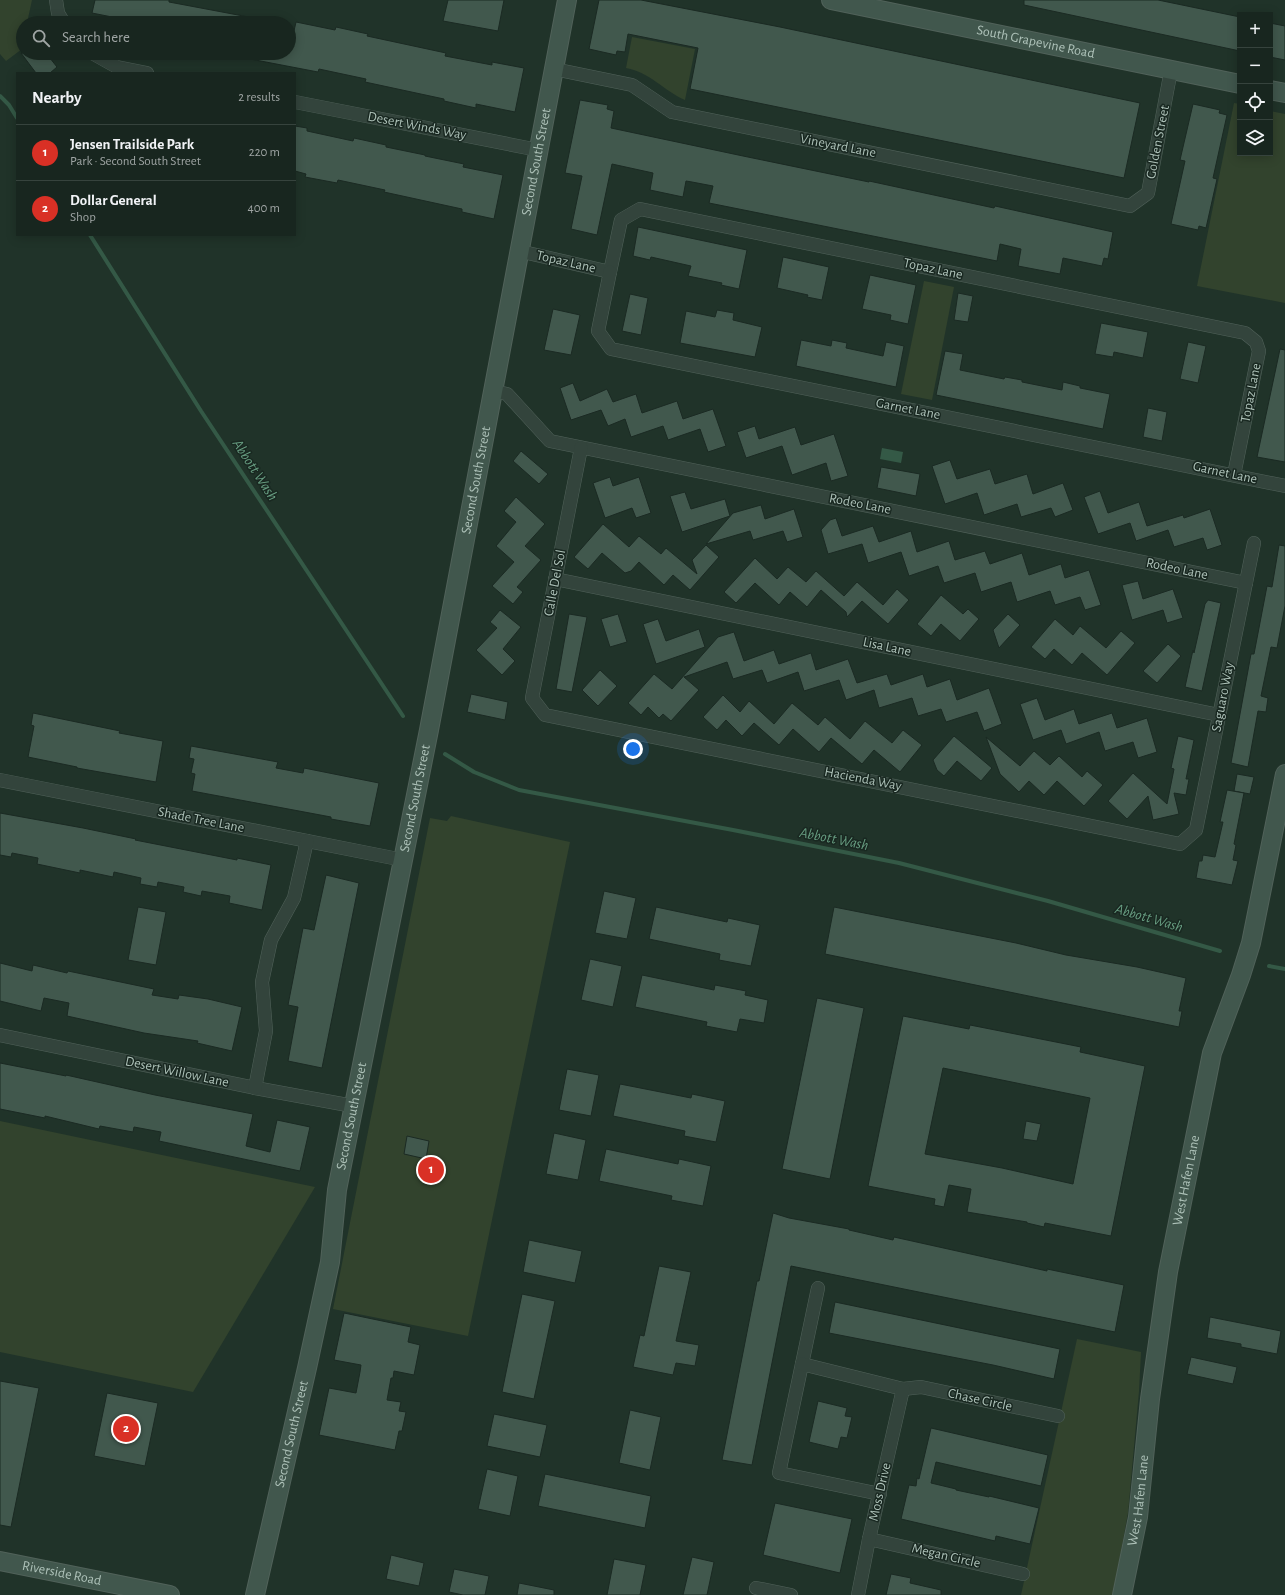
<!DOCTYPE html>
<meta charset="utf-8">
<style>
:root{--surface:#18261f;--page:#25322c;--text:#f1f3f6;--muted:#9fa5a4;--line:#36433d;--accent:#d93025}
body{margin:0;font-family:"Alegreya Sans",sans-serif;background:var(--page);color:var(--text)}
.controls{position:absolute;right:12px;top:12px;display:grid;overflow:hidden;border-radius:0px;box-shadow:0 2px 10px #0003}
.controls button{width:36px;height:36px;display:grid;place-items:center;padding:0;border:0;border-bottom:1px solid var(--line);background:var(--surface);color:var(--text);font:20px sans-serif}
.you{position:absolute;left:633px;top:749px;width:14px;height:14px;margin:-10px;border:3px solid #fff;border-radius:50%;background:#1a73e8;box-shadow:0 0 0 6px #1a73e833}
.badge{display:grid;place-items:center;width:26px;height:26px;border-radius:50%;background:var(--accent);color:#fff;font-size:13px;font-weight:700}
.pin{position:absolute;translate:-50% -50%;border:2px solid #fff;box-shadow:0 1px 4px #0006}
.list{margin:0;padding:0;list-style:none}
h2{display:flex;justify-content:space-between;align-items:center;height:52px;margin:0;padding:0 16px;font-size:17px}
h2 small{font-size:13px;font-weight:400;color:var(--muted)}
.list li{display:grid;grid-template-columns:26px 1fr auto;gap:12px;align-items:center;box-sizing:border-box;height:56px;padding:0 16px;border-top:1px solid var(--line)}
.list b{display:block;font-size:15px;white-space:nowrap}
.list p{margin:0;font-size:13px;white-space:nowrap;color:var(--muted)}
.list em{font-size:13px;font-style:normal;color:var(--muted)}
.icon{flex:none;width:22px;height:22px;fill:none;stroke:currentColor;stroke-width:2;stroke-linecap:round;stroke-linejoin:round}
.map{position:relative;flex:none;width:1285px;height:1595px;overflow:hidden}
.search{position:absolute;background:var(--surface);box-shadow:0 2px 10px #0003;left:16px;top:16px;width:280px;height:44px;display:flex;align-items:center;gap:10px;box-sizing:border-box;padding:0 14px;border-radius:22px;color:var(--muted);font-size:15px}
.panel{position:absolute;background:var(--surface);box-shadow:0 2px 10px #0003;left:16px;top:72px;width:280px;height:164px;border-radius:0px}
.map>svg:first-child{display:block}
.green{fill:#32432d}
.water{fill:#345946}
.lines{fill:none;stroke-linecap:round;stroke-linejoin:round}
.stream{stroke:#345946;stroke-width:4}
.building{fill:#41584d;stroke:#1b2a23;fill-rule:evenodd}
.street-casing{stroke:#51625a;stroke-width:14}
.secondary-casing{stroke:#51625a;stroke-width:20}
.street{stroke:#33443c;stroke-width:13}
.secondary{stroke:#41574d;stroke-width:18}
.labels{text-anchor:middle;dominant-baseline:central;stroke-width:3;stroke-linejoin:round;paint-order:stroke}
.street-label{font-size:14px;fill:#adc1b8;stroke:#192821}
.water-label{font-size:15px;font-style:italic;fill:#689e82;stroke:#192821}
</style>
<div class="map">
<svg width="1285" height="1595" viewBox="0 0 1285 1595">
<rect width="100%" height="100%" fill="#203329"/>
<g class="green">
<polygon points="0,0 32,0 27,23 23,23 22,49 6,61 0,54"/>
<path d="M632 37 695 49 685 100C664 91 650 72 626 68Z"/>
<polygon points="1234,103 1240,104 1240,153 1270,153 1270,111 1285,114 1285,303 1197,286"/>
<polygon points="924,281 954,287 932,400 901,394"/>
<polygon points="451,816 570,842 468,1336 333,1309 430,818 447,821"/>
<polygon points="0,1121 315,1187 193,1392 0,1352"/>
<polygon points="1077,1339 1141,1352 1139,1391 1128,1513 1113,1595 1021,1595"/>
</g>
<polygon class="water" points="882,448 903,452 901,463 880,459"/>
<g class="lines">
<g class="stream">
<polyline points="0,96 9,105 17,118"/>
<polyline points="90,235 201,411 403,716"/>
<polyline points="445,754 474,772 519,790 733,830 899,863 1048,901 1220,951"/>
<polyline points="1269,966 1285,969"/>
</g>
</g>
<g class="building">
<polygon points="95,0 169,0 169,2 254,18 253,23 131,23 132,21 92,13"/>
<polygon points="448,0 504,0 498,31 443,21"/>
<polygon points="599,0 641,0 780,27 1140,103 1124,178 690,89 698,48 628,34 625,52 617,51 616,55 589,49"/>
<polygon points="1024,0 1158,0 1240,17 1240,51 1024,5"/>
<polygon points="296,22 335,30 336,27 368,34 367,36 446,53 445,56 492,65 492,62 524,68 515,112 476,104 476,108 444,101 444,99 365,82 366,79 319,69 318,72 245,58 246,53 289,53"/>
<polygon points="1270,23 1285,26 1285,60 1270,57"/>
<polygon points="21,53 46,53 57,67 50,73 36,73"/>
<polygon points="580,100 608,105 607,109 614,111 611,128 743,156 869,182 869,181 994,208 995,206 1113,232 1108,259 1104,258 1102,266 1063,258 1060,274 1018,266 1021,249 1000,244 997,261 709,203 713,186 692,182 686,181 683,197 650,190 653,173 612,164 597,235 571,229 582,176 565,173"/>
<polygon points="1193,104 1220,110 1219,113 1227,115 1213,178 1217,179 1206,228 1199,226 1198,230 1171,224 1185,161 1180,160"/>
<polygon points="295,126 307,128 307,131 353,141 354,138 386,145 386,147 425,155 425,156 464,164 463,167 503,175 494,219 462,212 462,209 384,192 385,190 338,180 337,183 305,177 306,174 295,171"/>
<polygon points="638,227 747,250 739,289 721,285 722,283 688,276 691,266 651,257 650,260 633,256"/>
<polygon points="783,257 829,267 822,300 807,297 808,295 777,288"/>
<polygon points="870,275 916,285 908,324 890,320 891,315 862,309"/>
<polygon points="958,293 973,296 968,322 954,320"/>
<polygon points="630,294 648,298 641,335 622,331"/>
<polygon points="553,309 580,315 571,355 544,350"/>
<polygon points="717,310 734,313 733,320 762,327 755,357 680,343 686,311 715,317"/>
<polygon points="1101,323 1148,332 1143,358 1114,352 1113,357 1095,354"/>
<polygon points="801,340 831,346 832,340 847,343 846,348 883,356 886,342 904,346 896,387 796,366"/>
<polygon points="1188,342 1206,346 1198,383 1180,379"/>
<polygon points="1280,349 1285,350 1285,462 1257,457"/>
<polygon points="945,351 963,354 960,370 1004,379 1005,377 1022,380 1022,382 1062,390 1063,382 1080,386 1080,388 1110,394 1103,429 936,395"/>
<polygon points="573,383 580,401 607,389 613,402 636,394 642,413 677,401 683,419 713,409 726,446 708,452 700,429 668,440 663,426 631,437 625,419 608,426 601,410 571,420 560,388"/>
<polygon points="1148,408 1167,412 1162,441 1143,437"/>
<polygon points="755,426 759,439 795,427 801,445 834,434 848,476 831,481 826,463 792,475 782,446 746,458 737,432"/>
<polygon points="521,451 548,474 539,484 513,461"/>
<polygon points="950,460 957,479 990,469 995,484 1027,474 1033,494 1063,483 1073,510 1055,517 1051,508 1021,517 1017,504 984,515 977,493 945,504 932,466"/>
<polygon points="881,467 920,474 916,496 877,488"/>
<polygon points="610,477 613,486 639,477 651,513 636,518 632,508 605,518 593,483"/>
<polygon points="1100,491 1108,513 1139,502 1147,526 1183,515 1184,518 1210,509 1222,545 1207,550 1203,538 1174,547 1168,530 1136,541 1130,523 1098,534 1084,497"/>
<polygon points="685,492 691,509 725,499 730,516 682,532 670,496"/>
<polygon points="516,497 545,524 525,546 541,560 517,587 523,592 513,604 492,586 514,562 496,546 516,522 504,511"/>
<polygon points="761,505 765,519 794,509 803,537 787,542 783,531 753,540 750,531 706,544 733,513"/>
<polygon points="836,518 842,536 873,526 879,542 911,531 917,552 949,541 955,560 985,551 990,564 1022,553 1029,575 1061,564 1065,578 1089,570 1101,605 1085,610 1080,597 1055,605 1050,591 1017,602 1011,582 981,592 975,573 944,583 938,566 909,576 901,552 868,563 862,544 828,554 821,530 830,520"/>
<polygon points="603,524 629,547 639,536 661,554 666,548 697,574 692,560 706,545 719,557 690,590 673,575 664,585 639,562 631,571 625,573 602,553 588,569 574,557"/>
<polygon points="1279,545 1285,546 1285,606 1277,648 1271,647 1261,696 1268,698 1266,712 1258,711 1248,767 1231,763 1251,654 1254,654 1267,586 1272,587"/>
<polygon points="755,558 777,579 788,567 806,582 816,571 844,596 857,582 883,605 897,589 909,600 888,624 862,601 847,617 846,612 821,590 807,607 790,592 779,605 755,583 736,603 724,592"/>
<polygon points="1138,581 1143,599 1173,589 1183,618 1167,623 1163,610 1132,620 1122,585"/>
<polygon points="941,595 963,614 968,609 979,619 960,641 941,624 931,636 917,624"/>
<polygon points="1208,600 1221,603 1202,691 1185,687 1193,650 1194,653 1205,604"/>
<polygon points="500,610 521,627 503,649 515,661 502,675 476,650 497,628 490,622"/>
<polygon points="569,614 587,617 572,692 556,689"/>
<polygon points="618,614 627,642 610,647 601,619"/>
<polygon points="1008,614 1020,625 999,648 993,630"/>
<polygon points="658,619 666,641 699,629 705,647 656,664 643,624"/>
<polygon points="1055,619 1073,635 1080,626 1106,648 1121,631 1135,643 1107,675 1082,653 1072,665 1054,649 1045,659 1031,647"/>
<polygon points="734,632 744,661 774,650 779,664 811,653 816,670 848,659 857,683 887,674 891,685 923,674 927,687 950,679 957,700 989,688 1002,724 984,731 977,712 946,722 941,709 918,716 912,698 879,708 874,690 846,700 839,680 804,691 798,672 767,683 762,670 733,679 727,662 684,677 699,690 671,721 663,714 659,718 648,707 641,715 628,703 654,674 672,689 718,637"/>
<polygon points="1168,644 1181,656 1157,683 1143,671"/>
<polygon points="600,670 617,686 598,706 582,690"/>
<polygon points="471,694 508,702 505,720 467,712"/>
<polygon points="723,695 740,712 749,701 774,724 792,703 818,725 825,717 850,739 865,721 892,743 903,730 922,745 900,772 874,750 862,764 831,738 819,752 793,729 779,745 754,723 742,736 726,720 717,730 703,717"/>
<polygon points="1037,698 1045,720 1074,709 1079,724 1112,713 1117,728 1147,718 1157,752 1138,758 1133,742 1105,751 1099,732 1066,744 1061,730 1033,740 1020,704"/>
<polygon points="33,713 120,731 119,733 163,741 156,782 77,768 77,767 28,757 34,726 31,725"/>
<polygon points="954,736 992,768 981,781 957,761 944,776 937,770 933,760"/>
<polygon points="1178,736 1194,740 1186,779 1189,779 1186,795 1174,793 1179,814 1153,820 1148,796 1127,819 1108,801 1133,773 1167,804 1174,769 1171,768"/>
<polygon points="986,737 1020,766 1034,751 1050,765 1059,756 1082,777 1087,771 1103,785 1084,806 1057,781 1044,795 1029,781 1019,792 1000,774"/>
<polygon points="191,746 278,762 276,768 303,773 304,768 379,783 370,826 331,819 331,817 192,791 195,774 191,773 194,759 189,758"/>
<polygon points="1237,774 1254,777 1250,794 1234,791"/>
<polygon points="1227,790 1244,793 1234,844 1236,845 1233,860 1238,861 1232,885 1196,878 1199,861 1202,861 1203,855 1215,857 1223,822 1220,822"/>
<polygon points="0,813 83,828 136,839 135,840 237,860 237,858 271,865 262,910 229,903 230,896 202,891 201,896 183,892 184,887 158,882 157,887 140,884 141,878 114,872 113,877 80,870 80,873 37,864 38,858 12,853 11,857 0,855"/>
<polygon points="326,875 359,883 322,1068 288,1061 298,1007 288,1005 303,928 314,930"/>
<polygon points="604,891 636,898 627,939 595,933"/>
<polygon points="138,907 166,912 156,965 128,960"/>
<polygon points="656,907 727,922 728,918 760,925 751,966 719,960 720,954 649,939"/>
<polygon points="834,907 1016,943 1066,955 1137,967 1186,978 1179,1011 1182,1011 1179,1027 825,954"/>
<polygon points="590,959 622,966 613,1007 581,1000"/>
<polygon points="0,963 32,971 33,965 67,973 68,971 154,989 152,995 178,999 179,995 208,999 242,1007 232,1051 197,1043 198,1041 144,1033 67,1016 69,1003 44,998 41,1011 0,1001"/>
<polygon points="642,975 714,990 715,985 746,991 745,995 768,1000 764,1023 740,1019 737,1032 706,1026 707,1022 635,1007"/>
<polygon points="817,998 864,1008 830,1179 782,1169"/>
<path d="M903 1016 969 1029 970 1025 1081 1047 1080 1052 1145 1066 1111 1236 1045 1223 1044 1227 1027 1223V1222L967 1212 971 1189 949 1185 944 1207 934 1205 935 1199 868 1186ZM943 1068 1090 1098 1073 1184 1002 1168 925 1154Z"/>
<polygon points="0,1063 66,1076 66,1075 155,1095 253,1114 246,1146 270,1152 277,1120 310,1127 300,1171 159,1141 161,1132 134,1127 133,1132 100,1126 99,1129 45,1116 45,1118 0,1109"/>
<polygon points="567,1069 599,1075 591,1116 559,1110"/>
<polygon points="620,1084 691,1098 692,1094 725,1101 716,1142 684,1136 685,1131 613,1116"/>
<polygon points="1026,1121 1041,1124 1037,1141 1023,1139"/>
<polygon points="554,1133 586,1140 578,1180 546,1174"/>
<polygon points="407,1136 429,1141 426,1159 404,1154"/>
<polygon points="606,1149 678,1164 679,1159 711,1166 703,1206 671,1200 672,1196 599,1181"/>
<polygon points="773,1213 789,1218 849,1229 849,1230 893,1240 894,1237 1047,1271 1047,1269 1124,1285 1115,1332 791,1266 752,1465 722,1460 757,1281 759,1281"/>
<polygon points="529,1240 582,1251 575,1283 523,1272"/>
<polygon points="659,1266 691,1272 676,1341 699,1345 695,1366 676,1363 673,1375 633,1367 640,1335 644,1336"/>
<polygon points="522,1294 555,1301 534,1399 502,1392"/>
<polygon points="835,1302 1060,1349 1054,1379 993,1365 829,1333"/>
<polygon points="344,1313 411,1327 408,1342 420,1345 414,1375 394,1371 393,1378 391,1378 387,1400 401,1402 399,1411 406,1412 402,1431 399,1431 395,1450 319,1435 329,1388 356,1393 360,1372 361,1365 334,1360"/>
<polygon points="1210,1317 1281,1331 1277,1354 1241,1347 1241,1344 1207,1338"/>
<polygon points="1191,1357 1237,1367 1233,1384 1187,1374"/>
<polygon points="0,1381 39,1388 11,1527 0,1525"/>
<polygon points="107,1393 158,1403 145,1466 94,1456"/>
<polygon points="818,1401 847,1408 845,1416 852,1417 847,1438 841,1437 838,1449 809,1442"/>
<polygon points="630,1410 661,1417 650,1470 619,1463"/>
<polygon points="494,1414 547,1425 540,1457 487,1446"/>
<polygon points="931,1428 1048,1455 1041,1486 936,1462 931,1483 956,1489 956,1490 989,1497 989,1496 1039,1508 1030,1544 996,1536 995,1541 901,1519 909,1485 916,1486 917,1478 919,1479"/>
<polygon points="487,1469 518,1476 510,1516 478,1509"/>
<polygon points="545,1474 651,1496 645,1528 538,1506"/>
<polygon points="775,1503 852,1519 840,1573 763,1555"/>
<polygon points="391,1555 424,1563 419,1586 386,1579"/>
<polygon points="692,1557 714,1562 707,1595 683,1595"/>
<polygon points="614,1559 646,1565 640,1595 607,1595"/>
<polygon points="454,1569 489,1576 485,1595 463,1595 449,1592"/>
<polygon points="891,1574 911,1578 910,1583 941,1590 941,1595 886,1595"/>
<polygon points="519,1583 554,1590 554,1595 517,1595"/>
</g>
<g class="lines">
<defs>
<g id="street">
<polyline points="56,0 58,13 64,23"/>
<polyline points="92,53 117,67 147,73"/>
<polyline points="554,69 632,85 672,112 1130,206 1148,193 1171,70"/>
<polyline points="295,102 538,150"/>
<polyline points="519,251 610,272 621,220 640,209 1245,333 1256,342 1259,351 1234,475"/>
<polyline points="610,272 598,331 611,349 1285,486"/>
<polyline points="493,391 507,394 550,441 1246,583"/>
<polyline points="581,448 532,698 545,715 1180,844 1196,830 1254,543"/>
<polyline points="555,579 1219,715"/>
<polyline points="0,780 403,860"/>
<polyline points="0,1035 255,1088 353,1106"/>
<polyline points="255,1088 266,1031 262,982 271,940 294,898 307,841"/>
<polyline points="818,1288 779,1473 880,1494"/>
<polyline points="802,1364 903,1389 921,1387 1058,1416"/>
<polyline points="869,1539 1023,1574"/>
<polyline points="756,1588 791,1595"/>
<polyline points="858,1595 869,1539 903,1389"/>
</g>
<g id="secondary">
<path id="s1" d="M831 0 1240 84"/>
<polyline points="1270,90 1285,93"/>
<path id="s2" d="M0 1561 170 1595"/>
<path id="s3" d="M255 1595 307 1368 330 1262 337 1190 429 730 567 0"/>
<path id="s4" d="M1122 1595 1138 1517 1150 1399 1168 1272 1212 1053 1241 975 1251 943 1285 774"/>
</g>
</defs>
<use href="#street" class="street-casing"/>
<use href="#secondary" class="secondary-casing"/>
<use href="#street" class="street"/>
<use href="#secondary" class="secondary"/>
</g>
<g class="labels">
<g class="street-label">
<text stroke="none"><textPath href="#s1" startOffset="209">South Grapevine Road</textPath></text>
<text transform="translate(417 126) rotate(11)">Desert Winds Way</text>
<text transform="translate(1158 142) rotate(-79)">Golden Street</text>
<text transform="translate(838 146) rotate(11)">Vineyard Lane</text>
<text stroke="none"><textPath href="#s3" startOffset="1461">Second South Street</textPath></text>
<text transform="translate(566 262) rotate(13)">Topaz Lane</text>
<text transform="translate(933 269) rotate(12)">Topaz Lane</text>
<text transform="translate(1251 393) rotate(-79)">Topaz Lane</text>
<text transform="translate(908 409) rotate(11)">Garnet Lane</text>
<text transform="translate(1225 473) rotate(12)">Garnet Lane</text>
<text stroke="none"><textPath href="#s3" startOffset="1137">Second South Street</textPath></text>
<text transform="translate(860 504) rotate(11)">Rodeo Lane</text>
<text transform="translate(1177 569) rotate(12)">Rodeo Lane</text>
<text transform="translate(555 583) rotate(-79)">Calle Del Sol</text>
<text transform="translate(887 647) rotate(12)">Lisa Lane</text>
<text transform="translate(1223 697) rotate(-79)">Saguaro Way</text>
<text transform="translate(863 779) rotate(11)">Hacienda Way</text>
<text stroke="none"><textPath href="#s3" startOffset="813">Second South Street</textPath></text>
<text transform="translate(201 820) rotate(11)">Shade Tree Lane</text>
<text transform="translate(177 1072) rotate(12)">Desert Willow Lane</text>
<text stroke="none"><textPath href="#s3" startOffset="489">Second South Street</textPath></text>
<text stroke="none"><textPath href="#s4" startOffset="420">West Hafen Lane</textPath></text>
<text transform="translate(980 1400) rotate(12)">Chase Circle</text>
<text stroke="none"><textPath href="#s3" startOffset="165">Second South Street</textPath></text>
<text transform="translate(880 1492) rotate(-77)">Moss Drive</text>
<text stroke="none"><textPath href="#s4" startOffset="96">West Hafen Lane</textPath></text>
<text transform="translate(946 1556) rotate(13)">Megan Circle</text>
<text stroke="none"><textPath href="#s2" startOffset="63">Riverside Road</textPath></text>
</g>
<g class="water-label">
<text transform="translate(255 470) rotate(57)">Abbott Wash</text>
<text transform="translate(834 839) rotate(11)">Abbott Wash</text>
<text transform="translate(1149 918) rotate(16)">Abbott Wash</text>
</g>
</g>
</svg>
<div class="controls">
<button>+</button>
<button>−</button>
<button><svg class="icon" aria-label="locate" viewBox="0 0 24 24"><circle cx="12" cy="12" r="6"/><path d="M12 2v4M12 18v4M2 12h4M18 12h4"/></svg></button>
<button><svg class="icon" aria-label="layers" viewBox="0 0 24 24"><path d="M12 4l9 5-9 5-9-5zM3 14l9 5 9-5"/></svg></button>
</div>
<div class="you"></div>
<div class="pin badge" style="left:431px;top:1170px">1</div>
<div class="pin badge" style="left:126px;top:1429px">2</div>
<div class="search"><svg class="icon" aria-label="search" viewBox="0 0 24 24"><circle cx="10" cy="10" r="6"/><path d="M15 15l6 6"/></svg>Search here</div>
<section class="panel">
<h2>Nearby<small>2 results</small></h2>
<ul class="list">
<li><span class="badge">1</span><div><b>Jensen Trailside Park</b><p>Park · Second South Street</p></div><em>220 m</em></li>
<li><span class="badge">2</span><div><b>Dollar General</b><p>Shop</p></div><em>400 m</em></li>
</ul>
</section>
</div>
